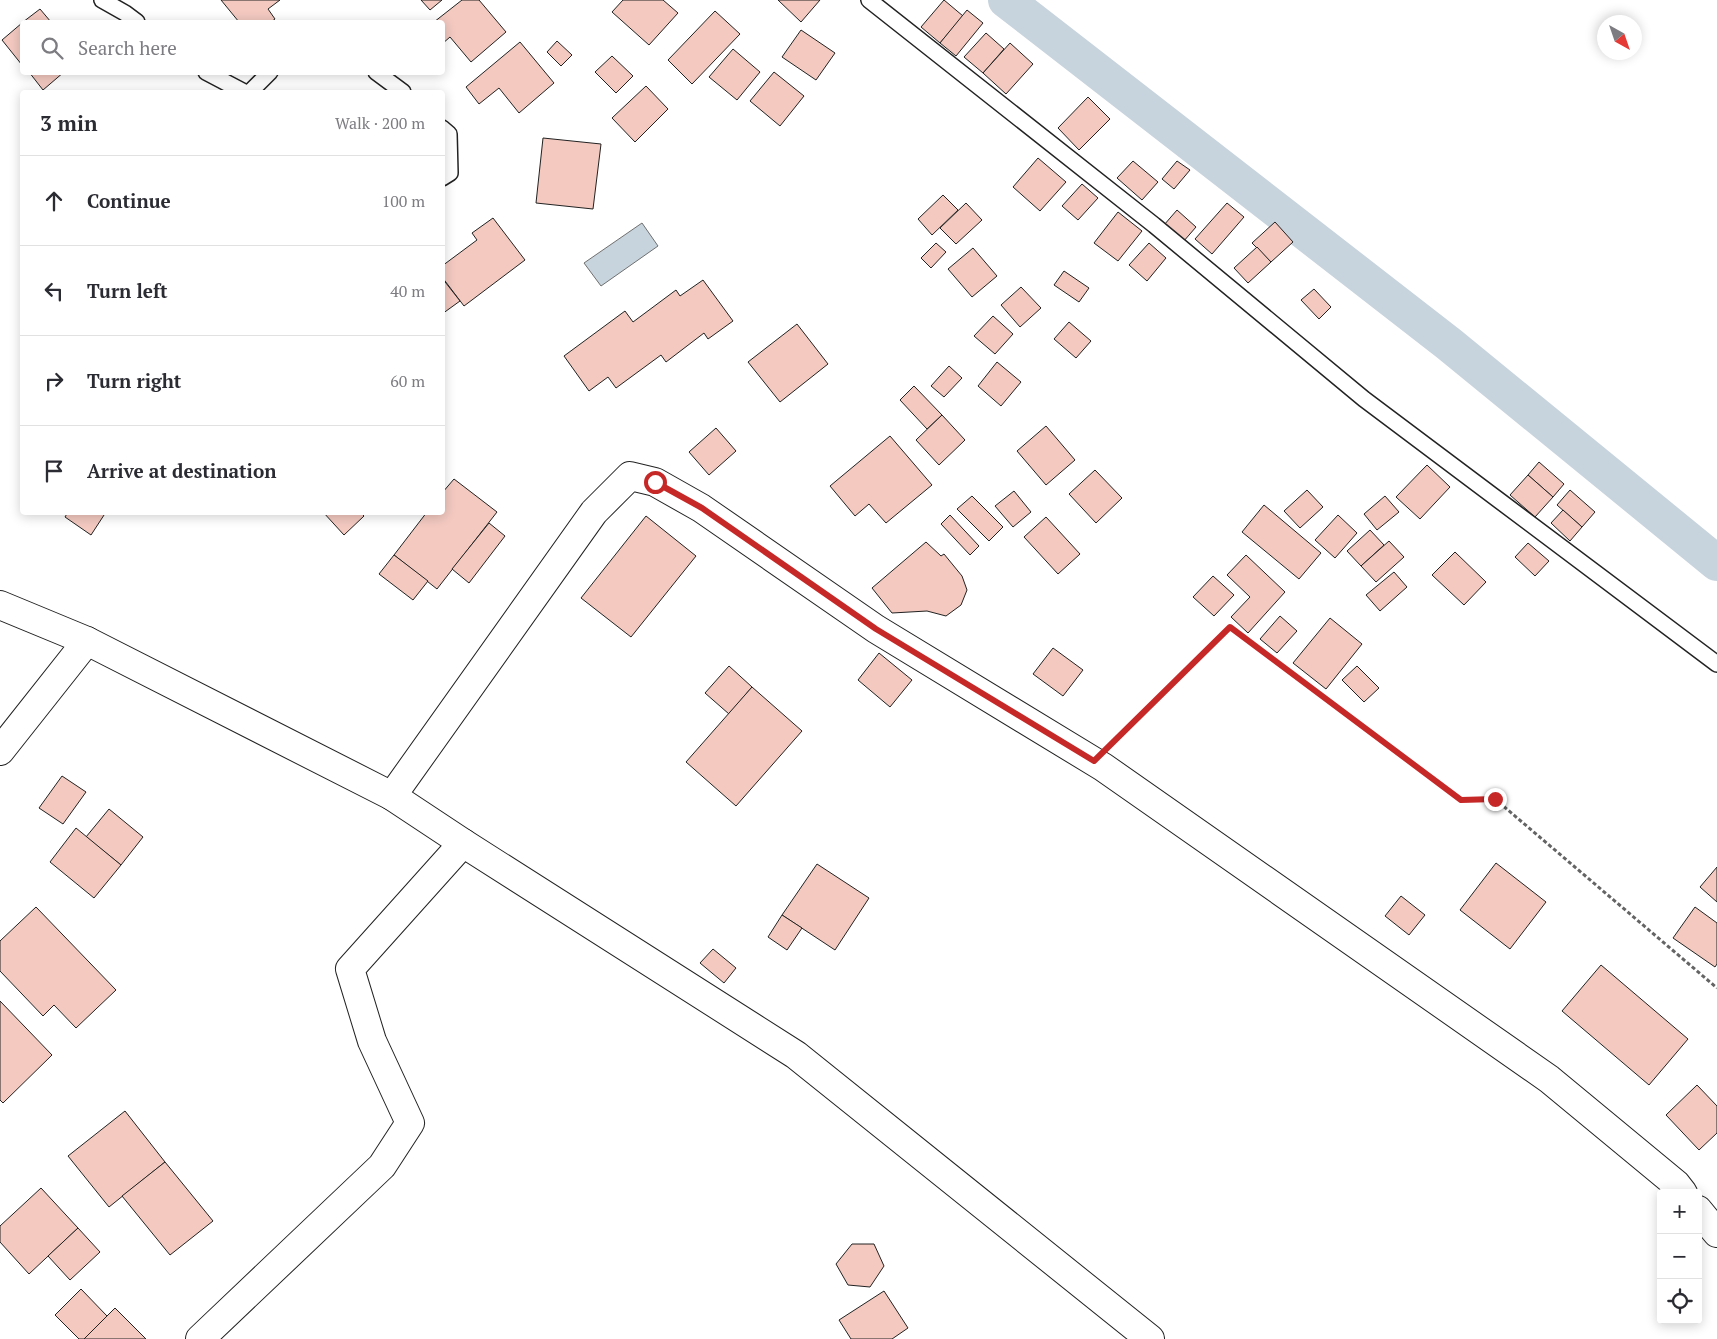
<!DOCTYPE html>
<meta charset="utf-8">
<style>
:root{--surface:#fff;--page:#f7f7f7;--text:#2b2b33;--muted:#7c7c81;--line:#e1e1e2}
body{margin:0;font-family:"PT Serif",serif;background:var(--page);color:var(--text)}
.controls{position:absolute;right:15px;bottom:15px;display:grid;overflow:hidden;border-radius:5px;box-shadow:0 2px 12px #0003}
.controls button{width:45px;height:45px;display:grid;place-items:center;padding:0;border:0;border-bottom:1px solid var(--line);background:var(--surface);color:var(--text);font:25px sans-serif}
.compass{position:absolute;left:1597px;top:15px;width:45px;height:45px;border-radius:50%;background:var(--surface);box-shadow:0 2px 12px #0003;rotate:140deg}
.stop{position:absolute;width:15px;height:15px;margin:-11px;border:4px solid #c62828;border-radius:50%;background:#fff}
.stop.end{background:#c62828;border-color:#fff;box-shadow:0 1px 5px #0008}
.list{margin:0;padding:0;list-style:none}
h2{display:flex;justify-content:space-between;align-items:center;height:65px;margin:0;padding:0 20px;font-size:21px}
h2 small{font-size:16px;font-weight:400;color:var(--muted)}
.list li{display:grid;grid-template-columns:32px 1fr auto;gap:15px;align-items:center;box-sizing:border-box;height:90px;padding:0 20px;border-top:1px solid var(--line)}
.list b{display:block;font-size:19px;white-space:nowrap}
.list em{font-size:16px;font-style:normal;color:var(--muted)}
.icon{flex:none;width:28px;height:28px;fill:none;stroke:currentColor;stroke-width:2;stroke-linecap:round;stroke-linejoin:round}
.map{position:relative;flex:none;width:1717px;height:1339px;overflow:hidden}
.search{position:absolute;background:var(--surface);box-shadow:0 2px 12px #0003;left:20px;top:20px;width:425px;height:55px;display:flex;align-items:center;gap:12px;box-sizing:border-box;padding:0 18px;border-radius:5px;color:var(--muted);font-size:19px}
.panel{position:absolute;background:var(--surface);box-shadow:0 2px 12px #0003;left:20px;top:90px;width:425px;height:425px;border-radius:5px}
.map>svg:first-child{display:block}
.water{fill:#c7d3dd;stroke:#6f6f6f}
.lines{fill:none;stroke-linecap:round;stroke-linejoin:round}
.canal{stroke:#c7d3dd;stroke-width:36}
.building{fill:#f3c9c0;stroke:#222}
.service-casing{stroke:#222;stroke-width:18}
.minor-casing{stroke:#222;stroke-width:30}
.path{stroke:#646464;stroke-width:3;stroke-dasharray:4 2.5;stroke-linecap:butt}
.service{stroke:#fff;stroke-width:15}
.minor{stroke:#fff;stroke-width:28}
.route{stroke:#c62828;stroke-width:6}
</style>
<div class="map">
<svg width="1717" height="1339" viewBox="0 0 1717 1339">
<rect width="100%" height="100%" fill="#fff"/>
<polygon class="water" points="642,223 658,246 601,286 584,263"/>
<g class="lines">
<polyline class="canal" points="1006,0 1449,344 1717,563"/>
</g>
<g class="building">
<polygon points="221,0 280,0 268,9 275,19 271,22 239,22"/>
<polygon points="421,0 442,0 430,10"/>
<polygon points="462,0 479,0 506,32 471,62 450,37 442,44 442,22 434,22"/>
<polygon points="623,0 663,0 678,13 649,45 612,12"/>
<polygon points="778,0 820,0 801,22"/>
<polygon points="944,0 963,16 940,43 921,27"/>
<polygon points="40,9 51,22 23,22"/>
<polygon points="967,10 983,23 956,56 940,43"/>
<polygon points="715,11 740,34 692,84 668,60"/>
<polygon points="22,23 22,65 2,40"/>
<polygon points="801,30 835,53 816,80 782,57"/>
<polygon points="986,33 1004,49 983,73 964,57"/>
<polygon points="557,41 572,55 561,66 547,52"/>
<polygon points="520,42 554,83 519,113 499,88 479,104 466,87"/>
<polygon points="1010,43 1033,64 1006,94 983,73"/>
<polygon points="733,49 760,72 737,100 709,77"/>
<polygon points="612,56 633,76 616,93 595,72"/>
<polygon points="29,72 64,72 43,90"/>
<polygon points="774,72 804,96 780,126 750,101"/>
<polygon points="646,86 668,109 635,142 612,118"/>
<polygon points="1088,97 1110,119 1079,150 1058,128"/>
<polygon points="543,138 601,144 593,209 536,203"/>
<polygon points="1038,158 1066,182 1040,211 1013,187"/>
<polygon points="1133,161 1158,182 1142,200 1117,178"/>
<polygon points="1177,161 1190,170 1174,189 1162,179"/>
<polygon points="1082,184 1098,198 1078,220 1062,206"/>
<polygon points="943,195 958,210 932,235 918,219"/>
<polygon points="966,203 982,220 956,244 940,228"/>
<polygon points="1227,203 1244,217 1212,254 1195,239"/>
<polygon points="1177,210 1196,227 1183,242 1164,225"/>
<polygon points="1118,212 1142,231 1118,261 1094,243"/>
<polygon points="493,218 525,260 464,306 442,277 442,266 477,240 472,233"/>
<polygon points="1275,222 1293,242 1271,262 1252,243"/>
<polygon points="936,243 946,252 931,268 921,258"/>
<polygon points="1149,243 1166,258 1147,281 1129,265"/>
<polygon points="1257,247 1271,262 1248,283 1234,268"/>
<polygon points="973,248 997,276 972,297 948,269"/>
<polygon points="1064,271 1089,288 1079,302 1054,285"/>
<polygon points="442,278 460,301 442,314"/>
<polygon points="703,280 733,321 708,339 704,333 666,362 661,355 616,388 608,377 589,391 564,356 625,311 633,322 676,290 680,296"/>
<polygon points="1021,287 1041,308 1020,327 1001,305"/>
<polygon points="1314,289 1331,307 1319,319 1301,300"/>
<polygon points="993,316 1013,334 995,354 974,336"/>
<polygon points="1069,322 1091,341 1076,358 1054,339"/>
<polygon points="797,324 828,364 780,402 748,362"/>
<polygon points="997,362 1021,382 1001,406 978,386"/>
<polygon points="949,366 962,378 944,397 931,386"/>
<polygon points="914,386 942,415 927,429 900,400"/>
<polygon points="942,415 965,440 939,465 916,440"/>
<polygon points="1046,426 1075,460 1046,485 1017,451"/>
<polygon points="716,428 736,451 709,475 689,452"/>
<polygon points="890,436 932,485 886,523 869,504 855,516 830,486"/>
<polygon points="1539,462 1564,484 1553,497 1528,475"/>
<polygon points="1427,465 1450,487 1420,519 1396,497"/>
<polygon points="1095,470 1122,498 1096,523 1069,494"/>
<polygon points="1528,475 1553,497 1535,517 1510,495"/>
<polygon points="454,479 497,512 437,589 394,555 427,512 442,512 442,493"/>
<polygon points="1307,490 1323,507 1300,528 1284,511"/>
<polygon points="1570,490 1595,512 1582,527 1557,505"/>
<polygon points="1014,491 1031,512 1013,527 995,506"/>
<polygon points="972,496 1003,527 989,541 957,509"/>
<polygon points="1385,496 1399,512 1377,530 1364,514"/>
<polygon points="1264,505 1321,553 1299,579 1242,532"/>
<polygon points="1563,510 1582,527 1570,541 1551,523"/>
<polygon points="68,512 106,512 91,535 65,517"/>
<polygon points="323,512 360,512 364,516 344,535"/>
<polygon points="950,515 979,546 970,555 941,524"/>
<polygon points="1338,515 1357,533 1335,558 1315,540"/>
<polygon points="646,516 696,556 631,637 581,598"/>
<polygon points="1046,517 1080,554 1058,574 1024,537"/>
<polygon points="489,523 505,536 469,583 452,569"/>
<polygon points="1370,530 1384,545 1361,566 1347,551"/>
<polygon points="1389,541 1404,557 1376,582 1361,566"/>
<polygon points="926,542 941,556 944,554 962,576 967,590 961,605 946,616 927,611 892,613 872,588"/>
<polygon points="1528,543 1549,561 1535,576 1515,557"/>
<polygon points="1455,552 1486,582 1464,605 1432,575"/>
<polygon points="394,555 428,581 413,600 379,574"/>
<polygon points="1246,555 1285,592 1248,633 1231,617 1250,597 1227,575"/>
<polygon points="1394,572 1407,587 1380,611 1366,595"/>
<polygon points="1213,576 1234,595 1214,616 1193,597"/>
<polygon points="1280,616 1297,631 1277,653 1260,639"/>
<polygon points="1330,618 1362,644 1326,689 1293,663"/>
<polygon points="1053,648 1083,670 1063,696 1033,674"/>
<polygon points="879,653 912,680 890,707 858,680"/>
<polygon points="729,666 752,687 729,714 705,693"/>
<polygon points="1357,666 1379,688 1364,702 1342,680"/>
<polygon points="752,687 802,731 736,806 686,762"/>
<polygon points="62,776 86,792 63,824 39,808"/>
<polygon points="109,809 143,837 121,865 86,837"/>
<polygon points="76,828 121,865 94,898 50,862"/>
<polygon points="1496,863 1546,902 1510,949 1460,910"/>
<polygon points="817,864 869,898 835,950 782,915"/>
<polygon points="1717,867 1717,902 1700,887"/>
<polygon points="1401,896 1425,915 1409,935 1385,916"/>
<polygon points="36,907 116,990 76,1028 54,1005 43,1016 0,971 0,941"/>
<polygon points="1695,907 1717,923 1717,964 1715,967 1673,938"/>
<polygon points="782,915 802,928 787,950 768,937"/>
<polygon points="713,949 736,968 724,983 700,963"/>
<polygon points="1601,965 1688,1039 1649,1085 1562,1011"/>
<polygon points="0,1001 52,1055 3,1103 0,1100"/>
<polygon points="1697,1085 1717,1106 1717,1133 1699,1150 1666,1115"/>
<polygon points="125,1111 165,1162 109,1207 68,1156"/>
<polygon points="165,1162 213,1221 170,1255 122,1196"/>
<polygon points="41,1188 78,1228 29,1274 0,1242 0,1226"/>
<polygon points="78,1228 100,1252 70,1280 48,1256"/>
<polygon points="852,1244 874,1244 884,1266 870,1287 848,1285 836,1264"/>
<polygon points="81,1289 107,1316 84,1339 79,1339 55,1315"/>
<polygon points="884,1291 908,1328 892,1339 851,1339 839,1320"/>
<polygon points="115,1308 146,1339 84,1339"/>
</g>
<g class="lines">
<defs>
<g id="service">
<polyline points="102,0 125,13 137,22"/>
<polyline points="869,0 1154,225 1364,399 1717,664"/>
<polyline points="206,72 244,92"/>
<polyline points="376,72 403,92"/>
<polyline points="250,92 270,72"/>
<polyline points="442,128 449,134 450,173 442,178"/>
</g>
<g id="minor">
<polyline points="0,605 87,641 392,796 463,843 796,1055 1150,1339"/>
<polyline points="0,751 87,641"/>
<polyline points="392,796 594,512 630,476 655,482 701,508 876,629 1103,767 1549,1079 1676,1184 1683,1193"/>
<polyline points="1698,1210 1717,1233"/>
<polyline points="200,1339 382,1166 410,1123 372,1041 350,969 463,843"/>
</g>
</defs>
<use href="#service" class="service-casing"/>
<use href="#minor" class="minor-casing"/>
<polyline class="path" points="1116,739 1230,627 1461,800 1495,799 1717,988"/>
<use href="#service" class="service"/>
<use href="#minor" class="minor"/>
</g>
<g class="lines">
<polyline class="route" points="655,482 702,508 876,629 1094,761 1230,627 1461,800 1495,799"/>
</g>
</svg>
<div class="controls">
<button>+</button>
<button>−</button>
<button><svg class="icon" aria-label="locate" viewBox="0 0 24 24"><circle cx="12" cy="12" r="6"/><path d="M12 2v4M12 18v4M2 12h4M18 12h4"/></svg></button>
</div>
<svg class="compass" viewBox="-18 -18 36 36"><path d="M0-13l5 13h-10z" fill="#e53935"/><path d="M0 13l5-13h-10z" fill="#7c7c81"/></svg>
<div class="stop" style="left:655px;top:482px"></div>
<div class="stop end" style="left:1495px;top:799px"></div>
<div class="search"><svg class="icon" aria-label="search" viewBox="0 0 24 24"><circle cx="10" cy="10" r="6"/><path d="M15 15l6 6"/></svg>Search here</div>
<section class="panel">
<h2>3 min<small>Walk · 200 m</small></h2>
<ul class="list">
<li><svg class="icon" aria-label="ahead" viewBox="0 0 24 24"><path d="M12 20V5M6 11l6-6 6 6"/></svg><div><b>Continue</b></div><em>100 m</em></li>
<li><svg class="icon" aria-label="left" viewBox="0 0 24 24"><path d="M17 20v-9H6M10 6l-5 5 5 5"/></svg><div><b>Turn left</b></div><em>40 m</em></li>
<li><svg class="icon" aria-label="right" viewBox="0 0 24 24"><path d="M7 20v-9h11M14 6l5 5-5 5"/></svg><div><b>Turn right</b></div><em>60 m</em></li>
<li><svg class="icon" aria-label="arrive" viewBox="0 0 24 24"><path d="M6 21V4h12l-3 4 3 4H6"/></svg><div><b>Arrive at destination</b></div></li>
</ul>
</section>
</div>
